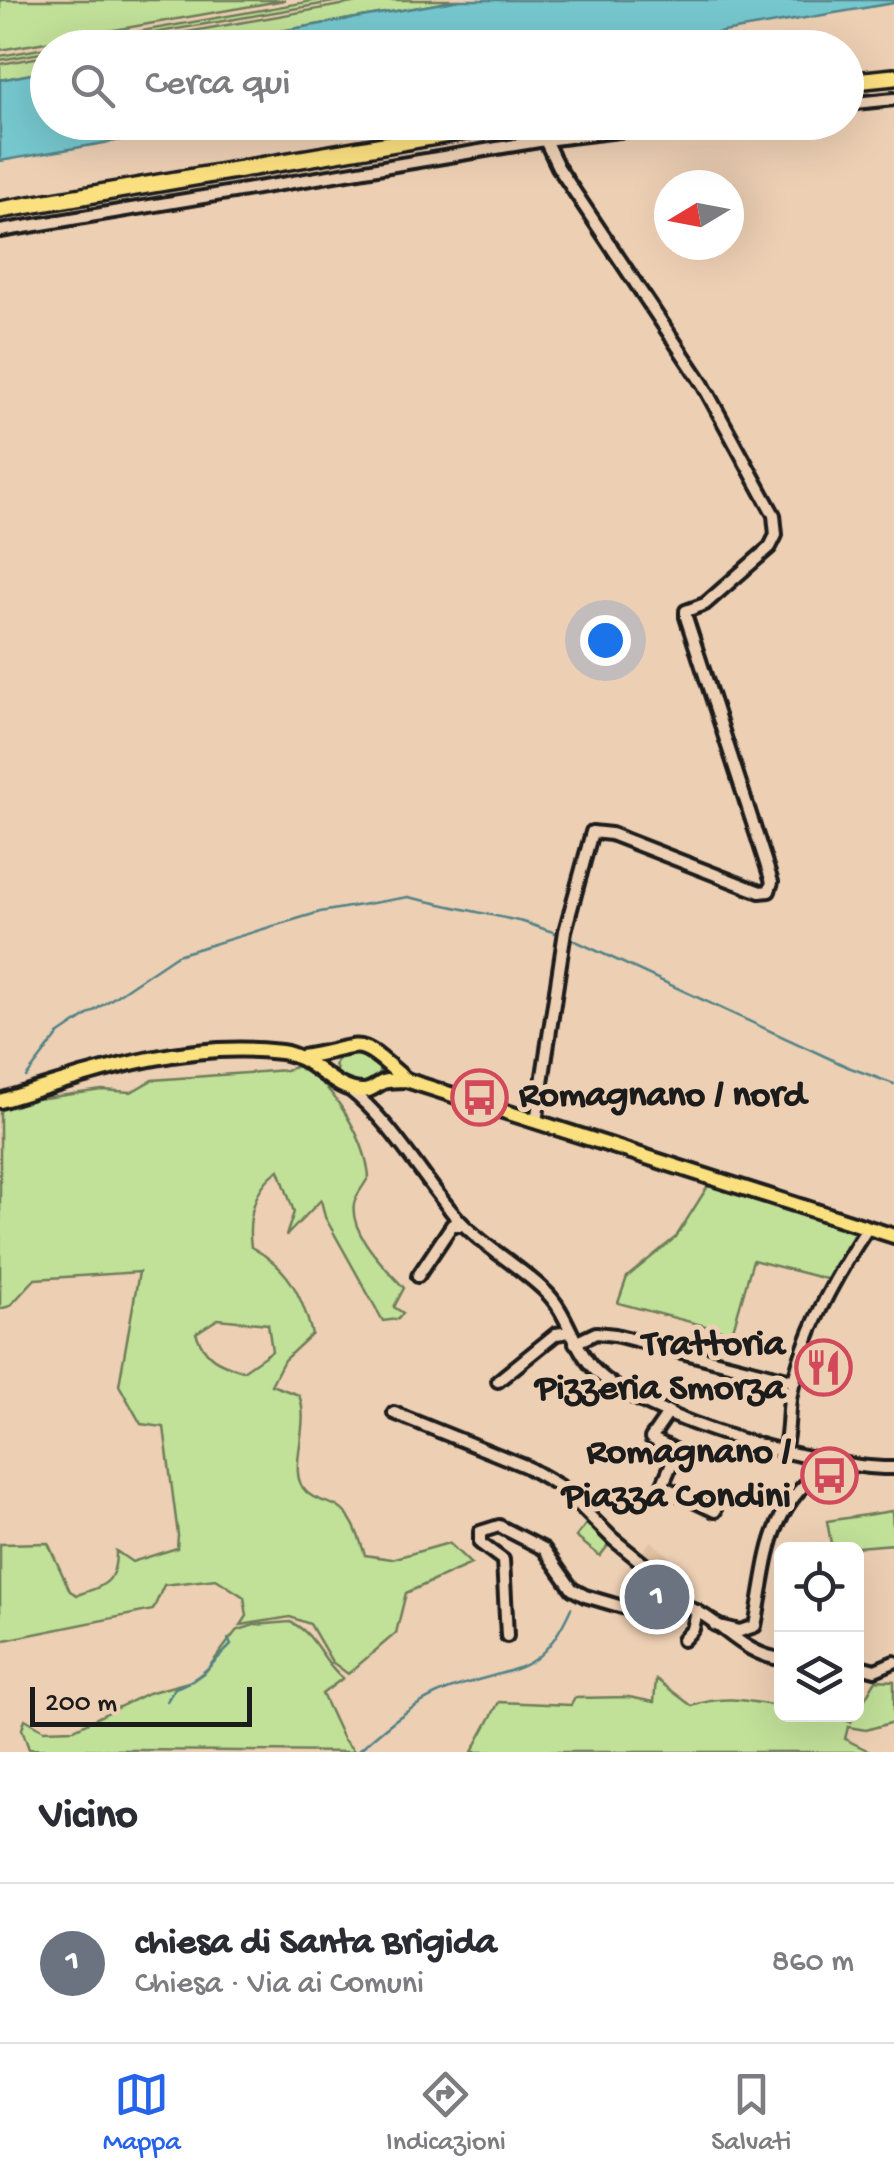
<!DOCTYPE html>
<html lang="it">
<meta charset="utf-8">
<style>
:root{--surface:#fff;--page:#f2f2f3;--text:#2b2b33;--muted:#7c7c81;--line:#e1e1e2;--accent:#2563eb}
body{margin:0;font-family:"Gochi Hand",sans-serif;background:var(--page);color:var(--text)}
.controls{position:absolute;right:30px;bottom:30px;display:grid;overflow:hidden;border-radius:15px;box-shadow:0 10px 40px #0002}
.controls button{width:90px;height:90px;display:grid;place-items:center;padding:0;border:0;border-bottom:2px solid var(--line);background:var(--surface);color:var(--text);font:50px sans-serif}
.compass{position:absolute;left:654px;top:170px;width:90px;height:90px;border-radius:50%;background:var(--surface);box-shadow:0 10px 40px #0002;rotate:260deg}
.scale{position:absolute;left:30px;bottom:25px;width:222px;box-sizing:border-box;padding-left:10px;border:5px solid #1c1c1c;border-top:0;font-size:28px;line-height:35px;white-space:nowrap;color:#1c1c1c;-webkit-text-stroke:8px #edcfb3;paint-order:stroke}
.you{position:absolute;left:605px;top:640px;width:35px;height:35px;margin:-25px;border:8px solid #fff;border-radius:50%;background:#1a73e8;box-shadow:0 0 0 15px #1a73e833}
.badge{display:grid;place-items:center;width:65px;height:65px;border-radius:50%;background:var(--accent);color:#fff;font-size:32px;font-weight:700}
.pin{position:absolute;translate:-50% -50%;border:5px solid #fff;box-shadow:0 2px 10px #0006}
.list{margin:0;padding:0;list-style:none}
h2{display:flex;justify-content:space-between;align-items:center;height:130px;margin:0;padding:0 40px;font-size:42px}
h2 small{font-size:32px;font-weight:400;color:var(--muted)}
.list li{display:grid;grid-template-columns:65px 1fr auto;gap:30px;align-items:center;box-sizing:border-box;height:160px;padding:0 40px;border-top:2px solid var(--line)}
.list b{display:block;font-size:38px;white-space:nowrap}
.list p{margin:0;font-size:32px;white-space:nowrap;color:var(--muted)}
.list em{font-size:32px;font-style:normal;color:var(--muted)}
.icon{flex:none;width:55px;height:55px;fill:none;stroke:currentColor;stroke-width:2;stroke-linecap:round;stroke-linejoin:round}
.map{position:relative;flex:none;width:894px;height:1752px;overflow:hidden}
.search{position:absolute;background:var(--surface);box-shadow:0 10px 40px #0002;left:30px;right:30px;top:30px;height:110px;display:flex;align-items:center;gap:25px;box-sizing:border-box;padding:0 35px;border-radius:55px;color:var(--muted);font-size:38px}
.sheet{height:290px;background:var(--surface)}
nav{display:flex;justify-content:space-around;align-items:center;box-sizing:border-box;height:140px;border-top:2px solid var(--line);background:var(--surface);font-size:28px;color:var(--muted)}
nav a{display:grid;justify-items:center;gap:5px}
nav .on{color:var(--accent)}
.map>svg:first-child{display:block}
.built{fill:#e0c1a3}
.green{fill:#c1e098;stroke:#6e7e5a;stroke-width:2.5;fill-rule:evenodd}
.water{fill:#76c7ce;stroke:#528387;stroke-width:2.5}
.lines{fill:none;stroke-linecap:round;stroke-linejoin:round}
.stream{stroke:#528387;stroke-width:2.5}
.minor-casing{stroke:#1c1c1c;stroke-width:18}
.major-casing{stroke:#1c1c1c;stroke-width:20}
.highway-casing{stroke:#1c1c1c;stroke-width:22}
.minor{stroke:#edcfb3;stroke-width:10}
.major{stroke:#fbe080;stroke-width:12}
.highway{stroke:#fbe080;stroke-width:15}
.labels{text-anchor:middle;dominant-baseline:central;stroke-width:10;stroke-linejoin:round;paint-order:stroke}
.poi-label{font-size:38px;font-weight:bold;fill:#1c1c1c;stroke:#edcfb3;text-anchor:end}
</style>
<div class="map">
<svg width="894" height="1752" viewBox="0 0 894 1752">
<rect width="100%" height="100%" fill="#edcfb3"/>
<filter id="ink" filterUnits="userSpaceOnUse"><feTurbulence type="fractalNoise" baseFrequency=".01" numOctaves="2"/><feDisplacementMap in="SourceGraphic" scale="20" xChannelSelector="R" yChannelSelector="G"/><feConvolveMatrix kernelMatrix="1 2 1 2 8 2 1 2 1" color-interpolation-filters="sRGB"/></filter>
<g filter="url(#ink)">
<polygon class="built" points="651,1541 683,1569 672,1584 638,1557"/>
<g class="green">
<polygon points="0,0 285,0 0,50"/>
<polygon points="318,0 345,0 72,47 48,48 47,52 0,60 0,56"/>
<polygon points="369,0 460,0 188,47 96,48"/>
<polygon points="47,56 47,71 0,80 0,64"/>
<polygon points="344,1051 361,1052 380,1064 379,1079 370,1086 339,1078 335,1064"/>
<path d="M301 1065C333 1086 365 1137 369 1176 365 1185 355 1195 354 1204 349 1234 386 1268 404 1288L394 1307 403 1313 398 1319 383 1321 325 1217 321 1200 286 1236 294 1212 279 1170C254 1186 247 1219 251 1247 288 1267 301 1293 312 1334L284 1360 271 1385 299 1395C311 1425 288 1468 303 1488 312 1501 326 1500 338 1507 354 1517 359 1538 365 1555L392 1559 449 1543 471 1564 406 1593 396 1633 348 1674 332 1662 310 1624 290 1617 241 1625 247 1616 244 1597 216 1579 164 1585 153 1610 0 1641V1544L48 1543 70 1591 77 1595C106 1585 116 1583 116 1551L132 1562 177 1548 178 1535 164 1427 141 1424 119 1385 139 1272 35 1279 10 1306 0 1309V1104L102 1090 131 1092 152 1080 286 1070ZM218 1319 268 1324 272 1351 243 1371C217 1363 205 1358 196 1333Z"/>
<polygon points="708,1186 857,1230 830,1280 753,1260 732,1333 618,1303 627,1277 676,1237"/>
<polygon points="892,1511 894,1544 832,1549 827,1521"/>
<polygon points="586,1524 610,1543 600,1556 576,1537"/>
<path d="M290 1622C316 1633 321 1661 343 1678L322 1694 343 1739 355 1752 29 1749 22 1729 25 1719 44 1730 74 1729 148 1693 192 1681 206 1671 236 1631 254 1625Z"/>
<path d="M656 1679 692 1706C724 1694 749 1701 781 1707L782 1714 826 1715 851 1722 876 1680 894 1681V1722L866 1730 848 1727 845 1739 871 1752H472L499 1702 571 1705 575 1698 629 1697 654 1702Z"/>
</g>
<g class="water">
<polygon points="460,0 894,0 894,3 635,47 188,47"/>
<polygon points="47,71 48,122 220,123 0,161 0,80"/>
</g>
<g class="lines">
<g class="stream">
<polyline points="569,938 848,1067 894,1084"/>
<polyline points="26,1077 58,1035 177,955 320,912 408,897 523,922 562,935"/>
<path d="M167 1701 175 1688C200 1680 213 1663 231 1645L228 1639"/>
<path d="M357 1752C384 1728 413 1703 447 1690 512 1665 539 1680 571 1608"/>
</g>
<defs>
<g id="minor">
<polyline points="846,104 894,99"/>
<polyline points="0,231 545,140 693,122"/>
<path d="M349 1089C391 1122 418 1171 452 1212 478 1244 515 1262 545 1291 567 1311 573 1346 593 1368 640 1419 826 1470 894 1468"/>
<polyline points="536,1122 565,931 592,832 611,834 760,892 769,891 772,882 686,617 686,611 705,604 770,547 776,535 774,515 702,383 558,167 545,140"/>
<polyline points="418,1276 452,1225 463,1225"/>
<polyline points="575,1343 596,1333 615,1335 795,1381"/>
<polyline points="498,1381 556,1334 570,1332"/>
<polyline points="669,1412 651,1438 677,1451 662,1486 715,1511"/>
<polyline points="394,1413 525,1466 560,1486 613,1539 677,1591 688,1607 660,1618 585,1596 572,1589 544,1549 499,1526 480,1532 480,1543 503,1560 507,1636"/>
<path d="M784 1449C790 1431 787 1412 791 1394 802 1336 834 1278 867 1229"/>
<path d="M682 1605C720 1617 740 1655 782 1659"/>
<path d="M715 1625 740 1631 755 1626C769 1557 765 1509 829 1464"/>
<polyline points="683,1640 693,1629 697,1611"/>
<polyline points="856,1665 875,1670 894,1662"/>
</g>
<g id="major">
<path d="M302 1057C369 1046 352 1033 406 1080"/>
<path d="M0 1101C91 1073 184 1040 281 1052 313 1056 332 1091 363 1091 372 1091 376 1085 383 1082 390 1080 400 1080 406 1080L894 1236"/>
</g>
<g id="highway">
<polyline points="846,82 894,77"/>
<polyline points="0,210 519,122"/>
</g>
</defs>
<use href="#minor" class="minor-casing"/>
<use href="#major" class="major-casing"/>
<use href="#highway" class="highway-casing"/>
<use href="#minor" class="minor"/>
<use href="#major" class="major"/>
<use href="#highway" class="highway"/>
</g>
</g>
<defs>
<symbol id="bus-ring" viewBox="-11 -11 22 22"><circle r="9.5" fill="#edcfb3" stroke="#d1495b" stroke-width="1.5"/><path d="M-5-6H5V4H4V6H2V4H-2V6H-4V4H-5ZM-3.5-4V0h7V-4ZM-3.5 1.2v1.5H-2V1.2ZM2 1.2v1.5H3.5V1.2Z" fill="#d1495b"/></symbol>
<symbol id="restaurant-ring" viewBox="-11 -11 22 22"><circle r="9.5" fill="#edcfb3" stroke="#d1495b" stroke-width="1.5"/><path d="M-5-6h1v4h1v-4h1v4h1v-4h1v5L-1.5 .5V6h-2V.5L-5-1ZM5-6V6H3V1.5H1.5Q1.5-4 5-6Z" fill="#d1495b"/></symbol>
</defs>
<g fill-rule="evenodd">
<use href="#bus-ring" x="448" y="1066" width="63" height="63"/>
<use href="#restaurant-ring" x="792" y="1336" width="63" height="63"/>
<use href="#bus-ring" x="798" y="1444" width="63" height="63"/>
</g>
<g class="labels">
<g class="poi-label">
<text x="519" y="1097" text-anchor="start">Romagnano / nord</text>
<text x="785" y="1346">Trattoria<tspan x="785" dy="44">Pizzeria Smorza</tspan></text>
<text x="791" y="1454">Romagnano /<tspan x="791" dy="44">Piazza Condini</tspan></text>
</g>
</g>
</svg>
<div class="controls">
<button><svg class="icon" aria-label="locate" viewBox="0 0 24 24"><circle cx="12" cy="12" r="6"/><path d="M12 2v4M12 18v4M2 12h4M18 12h4"/></svg></button>
<button><svg class="icon" aria-label="layers" viewBox="0 0 24 24"><path d="M12 4l9 5-9 5-9-5zM3 14l9 5 9-5"/></svg></button>
</div>
<svg class="compass" viewBox="-18 -18 36 36"><path d="M0-13l5 13h-10z" fill="#e53935"/><path d="M0 13l5-13h-10z" fill="#7c7c81"/></svg>
<div class="scale">200 m</div>
<div class="you"></div>
<div class="pin badge" style="left:657px;top:1597px;background:#6b7280">1</div>
<div class="search"><svg class="icon" aria-label="search" viewBox="0 0 24 24"><circle cx="10" cy="10" r="6"/><path d="M15 15l6 6"/></svg>Cerca qui</div>
</div>
<section class="sheet">
<h2>Vicino<small></small></h2>
<ul class="list">
<li><span class="badge" style="background:#6b7280">1</span><div><b>chiesa di Santa Brigida</b><p>Chiesa · Via ai Comuni</p></div><em>860 m</em></li>
</ul>
</section>
<nav>
<a class="on"><svg class="icon" aria-label="map" viewBox="0 0 24 24"><path d="M3 6l6-2 6 2 6-2v14l-6 2-6-2-6 2zM9 4v14M15 6v14"/></svg>Mappa</a>
<a><svg class="icon" aria-label="directions" viewBox="0 0 24 24"><path d="M12 3l9 9-9 9-9-9zM9 14v-3h6M13 9l2 2-2 2"/></svg>Indicazioni</a>
<a><svg class="icon" aria-label="saved" viewBox="0 0 24 24"><path d="M7 4h10v16l-5-4-5 4z"/></svg>Salvati</a>
</nav>
